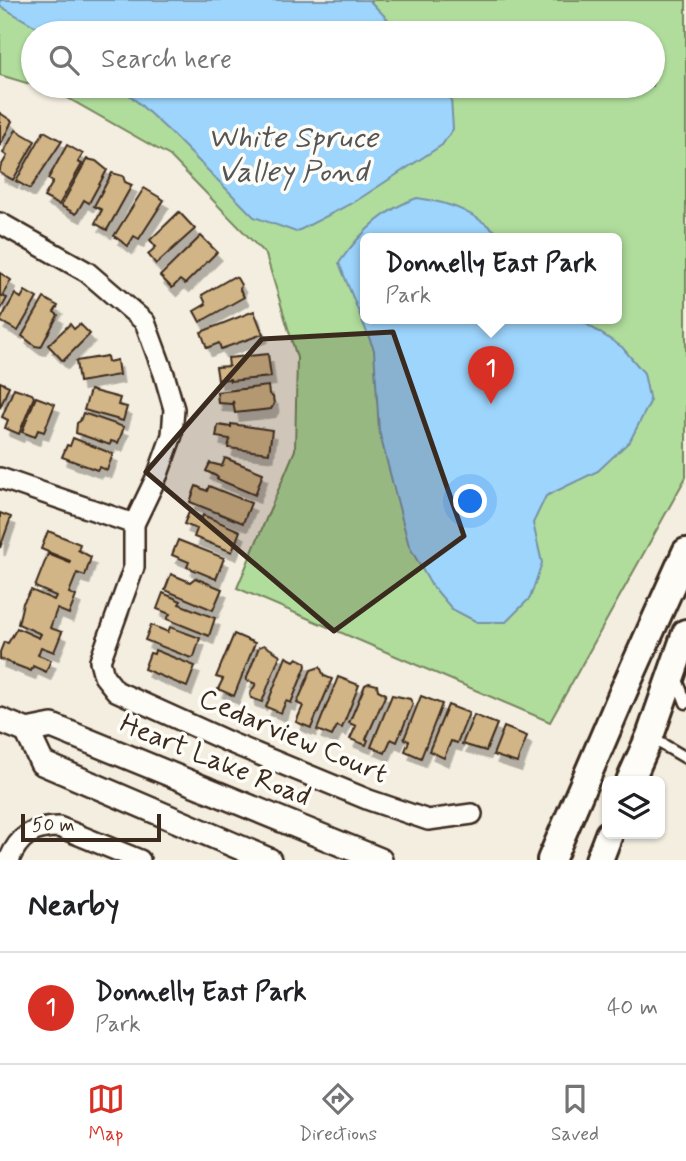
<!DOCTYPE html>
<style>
:root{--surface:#fff;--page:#f6f6f6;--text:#202124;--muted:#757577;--line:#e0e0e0;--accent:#d93025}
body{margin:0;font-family:Mynerve,sans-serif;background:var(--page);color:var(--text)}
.controls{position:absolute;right:21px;bottom:21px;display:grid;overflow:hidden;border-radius:10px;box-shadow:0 2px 5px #0004}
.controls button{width:63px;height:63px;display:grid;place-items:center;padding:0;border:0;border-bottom:2px solid var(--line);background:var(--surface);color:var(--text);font:35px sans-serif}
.scale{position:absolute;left:21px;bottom:18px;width:140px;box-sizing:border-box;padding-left:7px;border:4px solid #3b2a1e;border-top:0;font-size:19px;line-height:24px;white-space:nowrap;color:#3b2a1e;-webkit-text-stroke:5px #fdfcf7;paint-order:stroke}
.you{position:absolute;left:471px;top:502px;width:24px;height:24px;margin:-18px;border:5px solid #fff;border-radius:50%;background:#1a73e8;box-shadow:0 0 0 10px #1a73e833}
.badge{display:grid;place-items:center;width:46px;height:46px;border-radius:50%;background:var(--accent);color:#fff;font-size:23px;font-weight:700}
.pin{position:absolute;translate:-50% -58px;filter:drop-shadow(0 2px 4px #0008)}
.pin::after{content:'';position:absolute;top:37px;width:24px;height:21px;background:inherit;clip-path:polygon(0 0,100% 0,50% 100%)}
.popup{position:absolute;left:360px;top:233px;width:262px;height:91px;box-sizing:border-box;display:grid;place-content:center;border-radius:10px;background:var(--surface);filter:drop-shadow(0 2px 5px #0005);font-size:23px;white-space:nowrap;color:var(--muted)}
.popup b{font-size:26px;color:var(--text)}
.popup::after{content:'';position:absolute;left:50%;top:100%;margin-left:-14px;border:14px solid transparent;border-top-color:var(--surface)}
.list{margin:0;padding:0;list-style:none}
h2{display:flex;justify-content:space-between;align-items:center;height:91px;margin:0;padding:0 28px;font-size:30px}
h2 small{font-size:23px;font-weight:400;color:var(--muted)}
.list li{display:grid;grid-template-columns:46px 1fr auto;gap:21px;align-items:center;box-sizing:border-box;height:112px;padding:0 28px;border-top:2px solid var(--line)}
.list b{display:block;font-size:26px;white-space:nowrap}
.list p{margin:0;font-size:23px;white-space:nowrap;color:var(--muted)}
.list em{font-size:23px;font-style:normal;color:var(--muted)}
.icon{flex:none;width:38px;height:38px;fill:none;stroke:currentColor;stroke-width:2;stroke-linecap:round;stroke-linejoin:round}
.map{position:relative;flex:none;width:686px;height:860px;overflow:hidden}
.search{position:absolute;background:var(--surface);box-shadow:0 2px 5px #0004;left:21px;right:21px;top:21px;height:77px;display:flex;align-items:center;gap:18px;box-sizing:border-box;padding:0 24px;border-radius:38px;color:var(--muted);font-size:26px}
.sheet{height:203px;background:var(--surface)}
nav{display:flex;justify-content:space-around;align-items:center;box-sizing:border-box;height:98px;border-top:2px solid var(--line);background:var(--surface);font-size:19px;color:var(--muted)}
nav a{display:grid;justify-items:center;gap:4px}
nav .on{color:var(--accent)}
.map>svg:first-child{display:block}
.green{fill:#b0dd9c;stroke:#76845d;stroke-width:2;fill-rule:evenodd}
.water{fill:#9dd5fd;stroke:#7691a4;stroke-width:2}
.building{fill:#d2b586;stroke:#3b2a1e;stroke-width:2;filter:url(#shadow)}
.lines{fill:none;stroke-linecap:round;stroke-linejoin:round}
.service-casing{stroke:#3b2a1e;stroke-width:15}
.minor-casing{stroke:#3b2a1e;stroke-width:24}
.tertiary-casing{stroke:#3b2a1e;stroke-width:28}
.secondary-casing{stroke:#3b2a1e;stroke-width:32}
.service{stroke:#fdfcf7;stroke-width:10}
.minor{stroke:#fdfcf7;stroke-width:19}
.tertiary{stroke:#fdfcf7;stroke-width:23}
.secondary{stroke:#fdfcf7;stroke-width:26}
.marked{fill:#3b2a1e;fill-opacity:0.2;stroke:#3b2a1e;stroke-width:5;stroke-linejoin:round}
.labels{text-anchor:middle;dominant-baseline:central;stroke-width:7;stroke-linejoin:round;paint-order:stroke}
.street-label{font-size:28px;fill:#3b2a1e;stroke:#fdfcf7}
.water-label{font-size:30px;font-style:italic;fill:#545556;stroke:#fdfcf7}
</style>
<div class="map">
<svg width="686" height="860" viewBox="0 0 686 860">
<defs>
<filter id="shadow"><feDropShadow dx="4.5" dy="8" stdDeviation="0" flood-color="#0004"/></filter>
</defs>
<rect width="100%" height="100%" fill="#f4eee0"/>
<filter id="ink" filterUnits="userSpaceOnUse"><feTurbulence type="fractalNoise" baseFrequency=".0143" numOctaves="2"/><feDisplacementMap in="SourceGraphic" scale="14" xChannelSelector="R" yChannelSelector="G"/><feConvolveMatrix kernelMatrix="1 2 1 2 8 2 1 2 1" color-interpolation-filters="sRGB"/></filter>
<g filter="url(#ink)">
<path class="green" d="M0 0H686V477L550 722 237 588 295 450 297 358 266 255 170 156 57 92 36 86H653V33H33V85L0 75ZM365 238H617V318H365Z"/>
<g class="water">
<polygon points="0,0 369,0 401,33 47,33 0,6"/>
<polygon points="120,86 443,86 451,98 453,129 442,145 356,201 296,232 254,217 171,133"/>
<path d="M417 198C455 203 475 214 504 238H365V318H577L622 347 644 373 650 402 630 441 598 471 546 496 533 523 542 563 530 598 506 622H477L452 609 430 583 409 546 379 431 374 350 339 263C359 234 384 209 417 198Z"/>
</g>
<g class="building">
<polygon points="0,113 12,121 0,146"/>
<polygon points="16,130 35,141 13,180 0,173 0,168 7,156 3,153"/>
<polygon points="44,131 62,141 30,189 16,181"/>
<polygon points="67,145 83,154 78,162 82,164 59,205 44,197 53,182 48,179"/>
<polygon points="87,159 96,161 107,170 89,203 84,200 76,214 61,206"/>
<polygon points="112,173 123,176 125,182 132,185 107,230 95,223 102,210 94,206"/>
<polygon points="144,188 164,200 139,239 134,236 128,246 114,236"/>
<polygon points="179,212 195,229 156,264 148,254 156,247 150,240"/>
<polygon points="201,236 217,252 185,284 180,280 172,288 160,276"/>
<polygon points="0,273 11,280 2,296 7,298 0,311"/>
<polygon points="233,277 237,278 241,285 240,290 244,297 200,322 194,311 206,304 202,295"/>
<polygon points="25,291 37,298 18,331 0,321 15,294 21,298"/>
<polygon points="44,298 58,306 54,312 58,315 41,347 35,346 22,336"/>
<polygon points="254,311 263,334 221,349 219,343 207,348 201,332"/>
<polygon points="70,324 74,329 80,324 90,334 63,361 48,345"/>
<polygon points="268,354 271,377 230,381 230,379 218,380 216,367 229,366 228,358"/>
<polygon points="107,356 108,362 117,360 119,375 79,382 76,361"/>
<polygon points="0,382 9,386 0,408"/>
<polygon points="268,386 269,394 273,397 274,404 271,409 235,413 233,401 232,404 218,403 217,392"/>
<polygon points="14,388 32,394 34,397 19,434 5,428 8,420 2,417"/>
<polygon points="90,390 120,398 118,405 127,407 123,421 84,410"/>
<polygon points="36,397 55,404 44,432 38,430 35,437 22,432"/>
<polygon points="83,413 124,427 118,443 111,441 110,445 76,433 77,423 80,421"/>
<polygon points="231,424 272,430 269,453 228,448 230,439 216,437 218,425 231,427"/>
<polygon points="73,438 113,454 107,470 99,467 97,470 62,457 67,445 70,446"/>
<polygon points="225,458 263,473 255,495 217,479 218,477 206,471 210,463 222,466"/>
<polygon points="196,486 207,491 209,486 251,503 243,523 190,502"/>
<polygon points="189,512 202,518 203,515 240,531 232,552 194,537 197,529 184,524"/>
<polygon points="0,513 11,517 0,548"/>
<polygon points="48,531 80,544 78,550 91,557 85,576 77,573 69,593 76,596 69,614 57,609 50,628 62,632 54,652 41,647 38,655 51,660 46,672 33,666 31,671 0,659 0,652 4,642 8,643 17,628 39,638 41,634 18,624 23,603 31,590 54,600 56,596 35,587 48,554 70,563 70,561 41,549"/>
<polygon points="178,540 224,558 216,579 187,567 189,562 172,555"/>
<polygon points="171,574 190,582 195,578 222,589 213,610 165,590"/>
<polygon points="163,593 181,601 179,604 215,618 209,636 167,619 170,614 157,609"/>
<polygon points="151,625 168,632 170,627 200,638 194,657 191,658 145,640"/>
<polygon points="234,634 255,643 234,696 218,689 223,679 216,677"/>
<polygon points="264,645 280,655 262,702 251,698 250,694 256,684 246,680 259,647"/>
<polygon points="155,650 195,666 187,687 144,669 150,653 154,654"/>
<polygon points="286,657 294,661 297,658 305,662 306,666 291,703 286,701 281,713 266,707"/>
<polygon points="320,667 324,676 332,679 311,728 296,722 303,706 297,703 311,670"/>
<polygon points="338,677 359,685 342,728 337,726 332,736 317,730"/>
<polygon points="369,683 377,685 378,690 386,694 366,739 368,740 366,745 350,739 356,726 349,723 365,685"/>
<polygon points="392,695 410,699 413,704 397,742 391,739 385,753 371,747"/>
<polygon points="421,696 442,704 421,758 405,751 409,741 404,739"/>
<polygon points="448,705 469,713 457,743 451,741 444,758 429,751"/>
<polygon points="474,715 497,724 486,751 462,744"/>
<polygon points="504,727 527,736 517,763 493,755"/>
</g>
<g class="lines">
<defs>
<g id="service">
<polyline points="676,677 686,703"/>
<polyline points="650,737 686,758"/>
</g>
<g id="minor">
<polyline points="0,223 87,272 145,322 164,374 174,409 172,435 158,474 134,524 134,567 100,661 104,676 116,691 231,743 369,800 428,820 472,814"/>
<polyline points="0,478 134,524"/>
<path d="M9 860C19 836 33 827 59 827L140 860"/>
</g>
<g id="tertiary">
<polyline points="0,720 27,731 52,726 380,860"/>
<polyline points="27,731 42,763 269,860"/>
</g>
<g id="secondary">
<polyline points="630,781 650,736 686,633"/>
<polyline points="551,860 624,690 686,552"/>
<polyline points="599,860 609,834"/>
</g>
</defs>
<use href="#service" class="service-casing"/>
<use href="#minor" class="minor-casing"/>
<use href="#tertiary" class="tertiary-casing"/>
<use href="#secondary" class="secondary-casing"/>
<use href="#service" class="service"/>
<use href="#minor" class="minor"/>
<use href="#tertiary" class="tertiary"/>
<use href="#secondary" class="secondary"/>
</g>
</g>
<path class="marked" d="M393 332 464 536 334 631 146 472 262 339Z"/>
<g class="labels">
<g class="street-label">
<text transform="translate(293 737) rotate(23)">Cedarview Court</text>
<text transform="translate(215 761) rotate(22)">Heart Lake Road</text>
</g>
<g class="water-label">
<text x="293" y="138">White Spruce<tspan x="293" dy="34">Valley Pond</tspan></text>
</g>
</g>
</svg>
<div class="controls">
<button><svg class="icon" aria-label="layers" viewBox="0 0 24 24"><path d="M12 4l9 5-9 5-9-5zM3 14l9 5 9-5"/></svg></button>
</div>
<div class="scale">50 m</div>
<div class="you"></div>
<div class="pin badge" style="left:491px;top:404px">1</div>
<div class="popup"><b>Donnelly East Park</b>Park</div>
<div class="search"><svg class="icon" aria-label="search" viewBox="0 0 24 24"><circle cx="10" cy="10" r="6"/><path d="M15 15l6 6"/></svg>Search here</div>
</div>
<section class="sheet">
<h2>Nearby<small></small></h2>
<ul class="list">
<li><span class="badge">1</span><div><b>Donnelly East Park</b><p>Park</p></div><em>40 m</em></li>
</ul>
</section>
<nav>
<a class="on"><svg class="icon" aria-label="map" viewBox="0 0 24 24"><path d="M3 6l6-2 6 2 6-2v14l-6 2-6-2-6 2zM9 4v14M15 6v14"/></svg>Map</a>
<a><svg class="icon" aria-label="directions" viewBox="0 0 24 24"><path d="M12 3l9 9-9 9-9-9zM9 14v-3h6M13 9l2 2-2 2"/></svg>Directions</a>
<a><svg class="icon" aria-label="saved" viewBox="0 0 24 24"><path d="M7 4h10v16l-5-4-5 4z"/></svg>Saved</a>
</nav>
